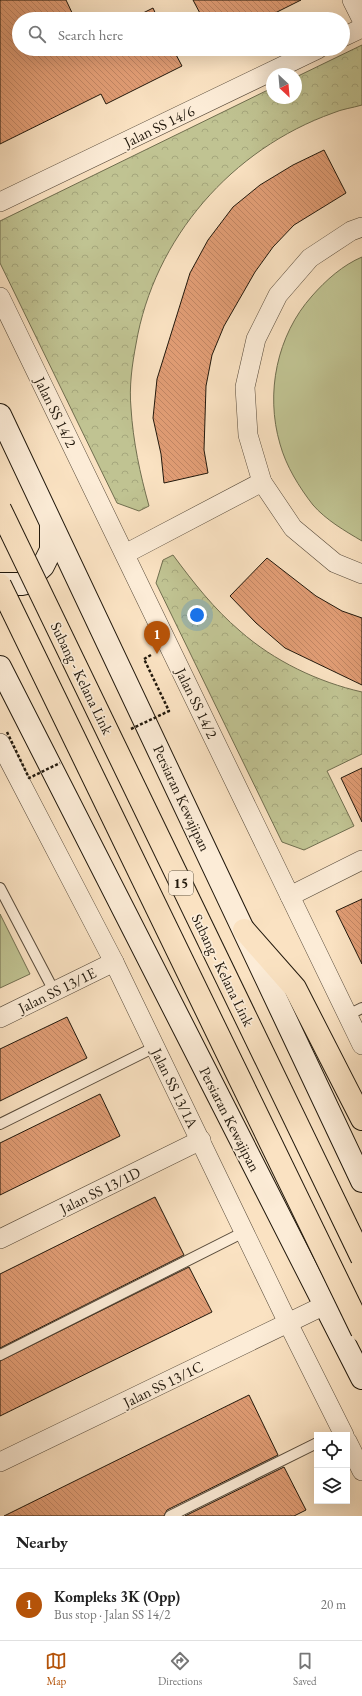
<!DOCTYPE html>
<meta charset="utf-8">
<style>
:root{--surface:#fff;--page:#f6f6f6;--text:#222;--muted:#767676;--line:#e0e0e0;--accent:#b45309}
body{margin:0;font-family:"EB Garamond",serif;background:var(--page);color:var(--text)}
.controls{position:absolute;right:12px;bottom:12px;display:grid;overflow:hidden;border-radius:0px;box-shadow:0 4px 16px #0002}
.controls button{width:36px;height:36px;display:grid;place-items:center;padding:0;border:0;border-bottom:1px solid var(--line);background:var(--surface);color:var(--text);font:20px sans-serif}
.compass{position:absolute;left:266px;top:68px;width:36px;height:36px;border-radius:50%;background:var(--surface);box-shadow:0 4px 16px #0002;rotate:154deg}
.you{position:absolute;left:197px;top:615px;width:14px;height:14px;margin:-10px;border:3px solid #fff;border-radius:50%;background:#1a73e8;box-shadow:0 0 0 6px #1a73e833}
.badge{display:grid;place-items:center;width:26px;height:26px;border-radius:50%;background:var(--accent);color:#fff;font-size:13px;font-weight:700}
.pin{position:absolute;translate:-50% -33px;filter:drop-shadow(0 1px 2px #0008)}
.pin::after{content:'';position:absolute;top:21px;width:14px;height:12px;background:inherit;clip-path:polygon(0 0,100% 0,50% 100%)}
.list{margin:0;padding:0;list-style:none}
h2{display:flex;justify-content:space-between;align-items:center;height:52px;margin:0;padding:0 16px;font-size:17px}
h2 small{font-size:13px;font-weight:400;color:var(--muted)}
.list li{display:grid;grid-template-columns:26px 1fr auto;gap:12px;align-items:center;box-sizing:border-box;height:72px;padding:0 16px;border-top:1px solid var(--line)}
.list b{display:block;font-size:15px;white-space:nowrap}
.list p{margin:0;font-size:13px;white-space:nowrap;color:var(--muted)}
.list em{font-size:13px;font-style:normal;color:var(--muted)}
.icon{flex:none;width:22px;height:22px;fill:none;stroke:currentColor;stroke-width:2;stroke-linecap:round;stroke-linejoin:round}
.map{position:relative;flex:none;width:362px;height:1516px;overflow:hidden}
.search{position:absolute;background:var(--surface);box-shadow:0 4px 16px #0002;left:12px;right:12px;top:12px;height:44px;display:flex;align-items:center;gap:10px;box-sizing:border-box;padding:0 14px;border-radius:22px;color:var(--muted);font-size:15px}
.sheet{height:124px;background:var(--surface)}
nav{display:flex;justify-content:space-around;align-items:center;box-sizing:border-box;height:56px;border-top:1px solid var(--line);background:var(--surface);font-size:11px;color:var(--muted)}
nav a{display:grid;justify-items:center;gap:2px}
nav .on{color:var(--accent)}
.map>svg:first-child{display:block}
.green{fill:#c0c392;stroke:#706e4f}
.forest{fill:url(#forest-crowns);stroke:#706e4f}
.building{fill:url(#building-back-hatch);stroke:#21180c}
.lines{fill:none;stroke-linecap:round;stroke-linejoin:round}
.service-casing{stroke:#574a3a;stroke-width:12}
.minor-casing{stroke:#574a3a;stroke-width:20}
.secondary-casing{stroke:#21180c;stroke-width:24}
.motorway-casing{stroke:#21180c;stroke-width:24}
.path{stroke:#21180c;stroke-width:2.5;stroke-dasharray:3 2;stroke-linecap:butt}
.service{stroke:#fcecd7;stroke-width:10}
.minor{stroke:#fcecd7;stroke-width:19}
.secondary{stroke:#fcecd7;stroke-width:22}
.motorway{stroke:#fae2c2;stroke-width:22}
.primary-bridge-casing{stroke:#21180c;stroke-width:24;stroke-linecap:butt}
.path-bridge{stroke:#21180c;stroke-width:2.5;stroke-dasharray:3 2;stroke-linecap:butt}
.primary-bridge{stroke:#fae2c2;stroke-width:22}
.labels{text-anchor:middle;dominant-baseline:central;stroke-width:3.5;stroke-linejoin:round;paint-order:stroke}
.shield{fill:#fcecd7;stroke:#635849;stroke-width:1}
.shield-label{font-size:14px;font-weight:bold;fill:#21180c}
.street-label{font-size:15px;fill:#21180c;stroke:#fcecd7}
</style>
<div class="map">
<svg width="362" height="1516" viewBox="0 0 362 1516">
<defs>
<pattern id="forest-crowns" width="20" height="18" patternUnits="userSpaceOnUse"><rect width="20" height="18" fill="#c0c392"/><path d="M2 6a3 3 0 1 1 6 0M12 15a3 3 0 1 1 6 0" fill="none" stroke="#a5a77d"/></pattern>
<pattern id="building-back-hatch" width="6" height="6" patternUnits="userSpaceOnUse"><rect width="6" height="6" fill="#e19d75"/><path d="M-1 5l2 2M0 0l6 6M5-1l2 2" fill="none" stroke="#c18664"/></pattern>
</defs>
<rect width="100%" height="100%" fill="#fae2c2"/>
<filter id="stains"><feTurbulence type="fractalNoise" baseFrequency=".005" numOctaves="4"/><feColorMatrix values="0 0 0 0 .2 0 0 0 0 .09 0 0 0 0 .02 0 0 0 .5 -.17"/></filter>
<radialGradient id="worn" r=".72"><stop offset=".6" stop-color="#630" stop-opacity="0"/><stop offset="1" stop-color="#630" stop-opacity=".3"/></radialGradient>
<g class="green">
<path d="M362 257V541C345 531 326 520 313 505 299 487 286 466 280 444 265 393 277 335 312 296 326 280 343 265 362 257Z"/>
<polygon points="0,914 30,974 0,988"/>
</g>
<g class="forest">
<path d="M362 45V105C352 108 342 109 333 113 232 149 154 238 136 344 132 365 129 387 131 408 133 441 140 474 149 506L139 511 117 503 0 263V221L272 88V98H296V77Z"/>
<path d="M173 555C193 582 214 609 240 631 274 661 318 682 362 692V754L327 771 354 826 304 850 282 842 156 583 163 560Z"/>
</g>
<g class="building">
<polygon points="0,0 66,0 75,19 19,19 19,49 173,49 182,66 106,104 101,94 0,144"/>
<polygon points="193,0 301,0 263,19 203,19"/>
<polygon points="153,8 158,19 131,19"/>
<polygon points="324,150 346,193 294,225 273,247 255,272 224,326 212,355 206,386 204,450 208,473 164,483 161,454 153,418 157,379 190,273 208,240 233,207 260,185 293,165"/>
<polygon points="267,558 316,596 342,611 362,618 362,685 285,648 256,623 230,596"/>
<polygon points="362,768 362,822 341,778"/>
<polygon points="362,899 362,964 336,911"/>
<polygon points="67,1017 87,1058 0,1101 0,1049"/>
<polygon points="100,1094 120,1136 0,1195 0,1143"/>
<polygon points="155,1197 184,1255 0,1348 0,1274"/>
<polygon points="189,1267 212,1312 0,1416 0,1361"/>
<polygon points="249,1395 278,1455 167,1510 164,1516 4,1516"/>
<polygon points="284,1467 306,1510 294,1516 185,1516"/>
</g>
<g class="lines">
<defs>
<g id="service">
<polyline points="0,888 54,991"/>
<polyline points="348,1015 362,1008"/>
<polyline points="0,1124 155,1047"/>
<polyline points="0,1355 244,1232"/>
<polyline points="170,1516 317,1443"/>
</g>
<g id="minor">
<polyline points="352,0 362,20"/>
<polyline points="343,37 362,28"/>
<polyline points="0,202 318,49"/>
<polyline points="362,227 351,231 310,258 278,295 256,339 245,387 248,435 262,482 293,528 335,563 362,574"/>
<polyline points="0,297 362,1045"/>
<polyline points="125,554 262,482"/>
<polyline points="0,743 114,962 288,1323 344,1435"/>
<polyline points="290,896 362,860"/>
<polyline points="0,1018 114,962"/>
<polyline points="0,1239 201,1140"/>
<polyline points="347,1441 362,1471"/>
<polyline points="0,1462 325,1305"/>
</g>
<g id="secondary">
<polyline points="0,415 362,1181"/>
<polyline points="0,584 23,584 43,566 51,550 51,525"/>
<polyline points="0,667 362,1378"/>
</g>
<polyline id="motorway" points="244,930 295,988 362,1119"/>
</defs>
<use href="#service" class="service-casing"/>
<use href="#minor" class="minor-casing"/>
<use href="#secondary" class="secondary-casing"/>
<use href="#motorway" class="motorway-casing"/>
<polyline class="path" points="144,659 151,655"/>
<use href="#service" class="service"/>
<use href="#minor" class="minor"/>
<use href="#secondary" class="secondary"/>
<use href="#motorway" class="motorway"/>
<defs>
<g id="primary-bridge">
<polyline points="0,509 362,1258"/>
<polyline points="0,585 362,1331"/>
</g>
</defs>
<use href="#primary-bridge" class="primary-bridge-casing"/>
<g class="path-bridge">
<polyline points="131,729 169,711 144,659"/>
<polyline points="7,732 29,778 60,763"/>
</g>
<use href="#primary-bridge" class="primary-bridge"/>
</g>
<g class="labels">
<rect class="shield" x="169" y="871" width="24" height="24" rx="3"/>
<g class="shield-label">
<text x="181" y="883">15</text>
</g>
<g class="street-label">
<text transform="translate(159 126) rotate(-26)">Jalan SS 14/6</text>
<text transform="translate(56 412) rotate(64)">Jalan SS 14/2</text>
<text transform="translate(82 678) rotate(64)">Subang - Kelana Link</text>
<text transform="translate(197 703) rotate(64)">Jalan SS 14/2</text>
<text transform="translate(182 798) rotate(65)">Persiaran Kewajipan</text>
<text transform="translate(223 970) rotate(64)">Subang - Kelana Link</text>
<text transform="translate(57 990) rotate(-26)">Jalan SS 13/1E</text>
<text transform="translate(175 1088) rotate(64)">Jalan SS 13/1A</text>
<text transform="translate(230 1119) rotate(63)">Persiaran Kewajipan</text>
<text transform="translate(100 1190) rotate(-26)">Jalan SS 13/1D</text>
<text transform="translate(163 1384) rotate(-26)">Jalan SS 13/1C</text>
</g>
</g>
<rect width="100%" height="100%" filter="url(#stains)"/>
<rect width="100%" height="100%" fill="url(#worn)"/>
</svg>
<div class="controls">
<button><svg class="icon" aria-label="locate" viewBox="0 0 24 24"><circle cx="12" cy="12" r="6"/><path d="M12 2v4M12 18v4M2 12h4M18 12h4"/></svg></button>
<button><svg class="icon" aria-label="layers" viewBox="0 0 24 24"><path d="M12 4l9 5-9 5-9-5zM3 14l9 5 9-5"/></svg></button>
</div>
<svg class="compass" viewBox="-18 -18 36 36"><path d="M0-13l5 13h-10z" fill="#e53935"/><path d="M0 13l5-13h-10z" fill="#767676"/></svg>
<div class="you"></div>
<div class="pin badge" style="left:157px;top:654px">1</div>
<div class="search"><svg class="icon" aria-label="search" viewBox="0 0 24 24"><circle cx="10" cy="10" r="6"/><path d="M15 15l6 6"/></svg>Search here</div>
</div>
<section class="sheet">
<h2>Nearby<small></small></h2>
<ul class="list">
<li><span class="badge">1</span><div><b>Kompleks 3K (Opp)</b><p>Bus stop · Jalan SS 14/2</p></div><em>20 m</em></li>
</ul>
</section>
<nav>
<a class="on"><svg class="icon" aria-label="map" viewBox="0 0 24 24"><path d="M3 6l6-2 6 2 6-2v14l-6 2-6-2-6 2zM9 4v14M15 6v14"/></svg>Map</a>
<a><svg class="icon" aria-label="directions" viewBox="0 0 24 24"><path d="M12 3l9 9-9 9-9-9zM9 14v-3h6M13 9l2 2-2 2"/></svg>Directions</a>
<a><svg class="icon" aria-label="saved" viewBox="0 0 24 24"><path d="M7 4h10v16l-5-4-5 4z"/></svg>Saved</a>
</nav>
